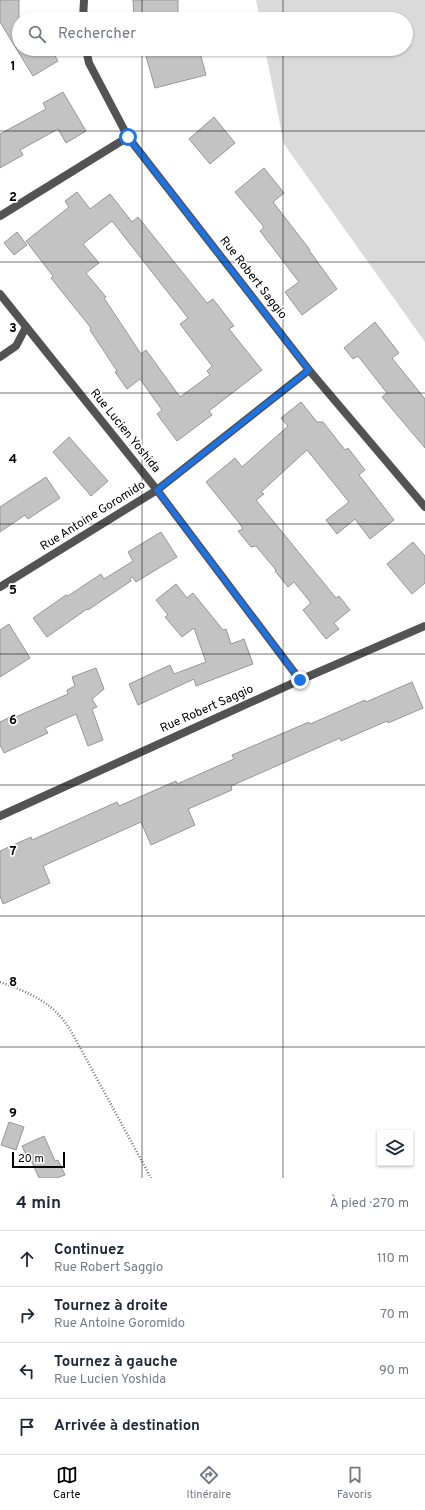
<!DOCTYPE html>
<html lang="fr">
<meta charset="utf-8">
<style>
:root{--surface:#fff;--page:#f6f6f7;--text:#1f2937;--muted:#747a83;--line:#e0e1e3;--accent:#000}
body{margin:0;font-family:Overpass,sans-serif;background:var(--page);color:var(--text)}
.controls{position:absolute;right:12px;bottom:12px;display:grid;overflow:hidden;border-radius:0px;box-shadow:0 1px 3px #0004}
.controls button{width:36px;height:36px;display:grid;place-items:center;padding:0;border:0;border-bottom:1px solid var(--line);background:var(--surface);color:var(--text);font:20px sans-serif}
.scale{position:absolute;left:12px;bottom:10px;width:53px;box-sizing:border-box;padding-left:4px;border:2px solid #000;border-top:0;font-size:11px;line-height:14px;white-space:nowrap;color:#000;-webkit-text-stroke:3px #fff;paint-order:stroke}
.stop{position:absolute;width:12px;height:12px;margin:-9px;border:3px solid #1a73e8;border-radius:50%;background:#fff}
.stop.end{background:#1a73e8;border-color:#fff;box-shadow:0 1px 4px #0008}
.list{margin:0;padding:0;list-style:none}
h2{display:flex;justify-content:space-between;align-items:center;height:52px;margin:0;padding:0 16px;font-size:17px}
h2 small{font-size:13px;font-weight:400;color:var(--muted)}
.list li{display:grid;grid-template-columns:26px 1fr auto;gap:12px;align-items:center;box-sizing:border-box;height:56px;padding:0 16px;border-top:1px solid var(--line)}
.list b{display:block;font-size:15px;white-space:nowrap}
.list p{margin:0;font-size:13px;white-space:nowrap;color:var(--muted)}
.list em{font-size:13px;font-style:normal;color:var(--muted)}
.icon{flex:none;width:22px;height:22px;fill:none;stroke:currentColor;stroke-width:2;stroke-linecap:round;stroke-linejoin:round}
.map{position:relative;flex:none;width:425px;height:1178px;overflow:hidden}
.search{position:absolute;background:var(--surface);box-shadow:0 1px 3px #0004;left:12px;right:12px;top:12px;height:44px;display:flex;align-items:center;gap:10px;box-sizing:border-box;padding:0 14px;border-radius:22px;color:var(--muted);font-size:15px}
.sheet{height:276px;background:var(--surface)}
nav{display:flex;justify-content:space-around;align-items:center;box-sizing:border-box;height:56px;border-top:1px solid var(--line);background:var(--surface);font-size:11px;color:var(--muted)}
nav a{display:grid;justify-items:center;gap:2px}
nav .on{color:var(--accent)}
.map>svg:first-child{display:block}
.green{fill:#dadada}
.building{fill:#c3c3c3;stroke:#979797;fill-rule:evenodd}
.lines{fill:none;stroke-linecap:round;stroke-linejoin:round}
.path{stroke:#757575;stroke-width:2.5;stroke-dasharray:1 2;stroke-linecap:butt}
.minor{stroke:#535353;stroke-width:8}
.route{stroke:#1a73e8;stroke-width:5}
.grid{fill:none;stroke:#000;stroke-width:1;stroke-opacity:0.55}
.labels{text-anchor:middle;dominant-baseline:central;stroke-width:3.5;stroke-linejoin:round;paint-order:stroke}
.street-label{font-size:12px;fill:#000;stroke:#fff}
.grid-label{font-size:13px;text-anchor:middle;font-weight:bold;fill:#000;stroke:#fff;stroke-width:3.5;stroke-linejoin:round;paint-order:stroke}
</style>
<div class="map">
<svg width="425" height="1178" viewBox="0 0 425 1178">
<rect width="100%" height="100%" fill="#fff"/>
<polygon class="green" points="256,0 425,0 425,342 284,144 265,49 406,49 406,19 260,19"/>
<g class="building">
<polygon points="0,0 19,0 19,49 51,49 58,61 33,76 0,22"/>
<polygon points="133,0 178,0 178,19 134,19"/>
<polygon points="144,49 199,49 206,75 155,88"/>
<polygon points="63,92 86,131 66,143 58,129 20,150 23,155 0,168 0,134 46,109 43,103"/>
<polygon points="214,117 235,143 210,164 189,139"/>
<polygon points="264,168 284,193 273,202 310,250 309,250 337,289 302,315 285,292 299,282 260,231 264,227 235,192"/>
<path d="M77 192 90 209 110 194 132 222 138 217 207 303 213 299 234 326 229 329 262 370 209 411 212 415 177 441 157 414 162 410 140 379 127 389 115 372 117 371 90 330 91 328 51 278 53 276 26 241 69 207 65 201ZM112 221 188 318 180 324 212 366 207 371 210 375 180 397 146 350 141 354 104 298 106 297 86 273 99 263 83 244Z"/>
<polygon points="17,232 27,245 14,255 4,243"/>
<polygon points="375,322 399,353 392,358 425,399 425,448 382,397 387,393 358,356 353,359 344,348"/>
<polygon points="301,402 317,422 323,422 345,450 348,448 365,470 359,475 394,520 370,539 355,519 337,534 326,520 349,502 307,450 261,492 264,494 256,500 336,598 339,596 350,610 334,623 339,629 326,639 303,610 311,603 294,582 288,587 275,571 276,570 256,546 251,547 238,531 243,529 240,524 206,482 235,458 242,467 288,426 281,418"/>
<polygon points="69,437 108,481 91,496 53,452"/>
<polygon points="46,477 60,498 28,519 25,515 0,532 0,507"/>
<polygon points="161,532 177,557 136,582 132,577 130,579 131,581 88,610 87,609 47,637 33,618 66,595 68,596 101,574 104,579 133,561 128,552"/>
<polygon points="413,542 425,556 425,583 412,594 387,564"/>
<polygon points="176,584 187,598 193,593 223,630 226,629 231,644 244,639 253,664 196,686 194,679 138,705 129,684 170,665 174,674 206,662 194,628 182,637 165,617 168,615 156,600"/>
<polygon points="9,624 30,658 0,677 0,630"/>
<polygon points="96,668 104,689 92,699 97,707 92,709 103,740 88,746 76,714 45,728 48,733 4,753 0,745 0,722 10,717 11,719 68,694 67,690 75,686 72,677"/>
<polygon points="412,682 423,708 388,723 387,721 341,741 340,738 231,786 232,790 188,809 195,825 151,845 141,822 43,866 50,883 3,904 0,896 0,851 31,837 32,840 117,802 119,806 176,781 177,784 234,759 232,755 309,722 310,724 365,700 366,702"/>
<polygon points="9,1122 24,1127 16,1150 1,1145"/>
<polygon points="44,1136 55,1161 58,1160 65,1175 57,1178 39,1178 31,1160 29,1161 22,1146"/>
</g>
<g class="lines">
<path class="path" d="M0 982C20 989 43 998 58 1014 63 1019 67 1025 71 1031L151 1178"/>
<g class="minor">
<polyline points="83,19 84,0"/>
<polyline points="86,49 89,63 128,137 309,370 425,507"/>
<polyline points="0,216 128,137"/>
<polyline points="0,294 157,490 300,680"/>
<polyline points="0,357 16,346 26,327"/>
<polyline points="0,587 157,490 309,370"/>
<polyline points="0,816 300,680 425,626"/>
</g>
</g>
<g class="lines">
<polyline class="route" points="128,137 309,370 157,490 300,680"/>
</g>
<path class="grid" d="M142 0V19M283 0V19M142 49V1178M283 49V1178M0 131H425M0 262H425M0 393H425M0 524H425M0 654H425M0 785H425M0 916H425M0 1047H425"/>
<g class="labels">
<g class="street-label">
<text transform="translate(253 278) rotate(52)">Rue Robert Saggio</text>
<text transform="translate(125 431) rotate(51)">Rue Lucien Yoshida</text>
<text transform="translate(93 516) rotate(-32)">Rue Antoine Goromido</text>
<text transform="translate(207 709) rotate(-24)">Rue Robert Saggio</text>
</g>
</g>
<g class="grid-label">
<text x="13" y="70">1</text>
<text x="13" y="201">2</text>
<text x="13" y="332">3</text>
<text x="13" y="463">4</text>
<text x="13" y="594">5</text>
<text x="13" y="724">6</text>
<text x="13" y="855">7</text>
<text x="13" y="986">8</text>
<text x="13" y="1117">9</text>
</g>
</svg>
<div class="controls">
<button><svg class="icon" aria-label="layers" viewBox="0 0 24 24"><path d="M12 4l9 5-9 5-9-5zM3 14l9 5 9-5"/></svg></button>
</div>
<div class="scale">20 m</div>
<div class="stop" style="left:128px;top:137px"></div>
<div class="stop end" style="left:300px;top:680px"></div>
<div class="search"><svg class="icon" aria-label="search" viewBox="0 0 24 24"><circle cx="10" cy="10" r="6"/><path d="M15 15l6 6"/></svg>Rechercher</div>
</div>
<section class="sheet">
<h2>4 min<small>À pied · 270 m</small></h2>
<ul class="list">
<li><svg class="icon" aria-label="ahead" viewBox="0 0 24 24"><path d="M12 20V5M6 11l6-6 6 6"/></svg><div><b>Continuez</b><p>Rue Robert Saggio</p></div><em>110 m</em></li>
<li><svg class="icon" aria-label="right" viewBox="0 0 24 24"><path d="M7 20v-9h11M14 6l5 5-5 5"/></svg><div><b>Tournez à droite</b><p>Rue Antoine Goromido</p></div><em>70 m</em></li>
<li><svg class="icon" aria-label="left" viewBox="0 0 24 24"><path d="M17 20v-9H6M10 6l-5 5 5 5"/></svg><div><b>Tournez à gauche</b><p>Rue Lucien Yoshida</p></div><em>90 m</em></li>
<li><svg class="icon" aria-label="arrive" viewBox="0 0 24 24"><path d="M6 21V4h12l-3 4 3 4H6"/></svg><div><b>Arrivée à destination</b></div></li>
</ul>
</section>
<nav>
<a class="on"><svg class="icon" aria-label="map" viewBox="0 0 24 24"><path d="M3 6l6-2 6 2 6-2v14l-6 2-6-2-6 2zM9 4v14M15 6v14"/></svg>Carte</a>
<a><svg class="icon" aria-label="directions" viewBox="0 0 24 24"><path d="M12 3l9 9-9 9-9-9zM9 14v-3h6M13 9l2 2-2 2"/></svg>Itinéraire</a>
<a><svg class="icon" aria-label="saved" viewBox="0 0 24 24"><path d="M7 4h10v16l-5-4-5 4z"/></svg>Favoris</a>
</nav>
